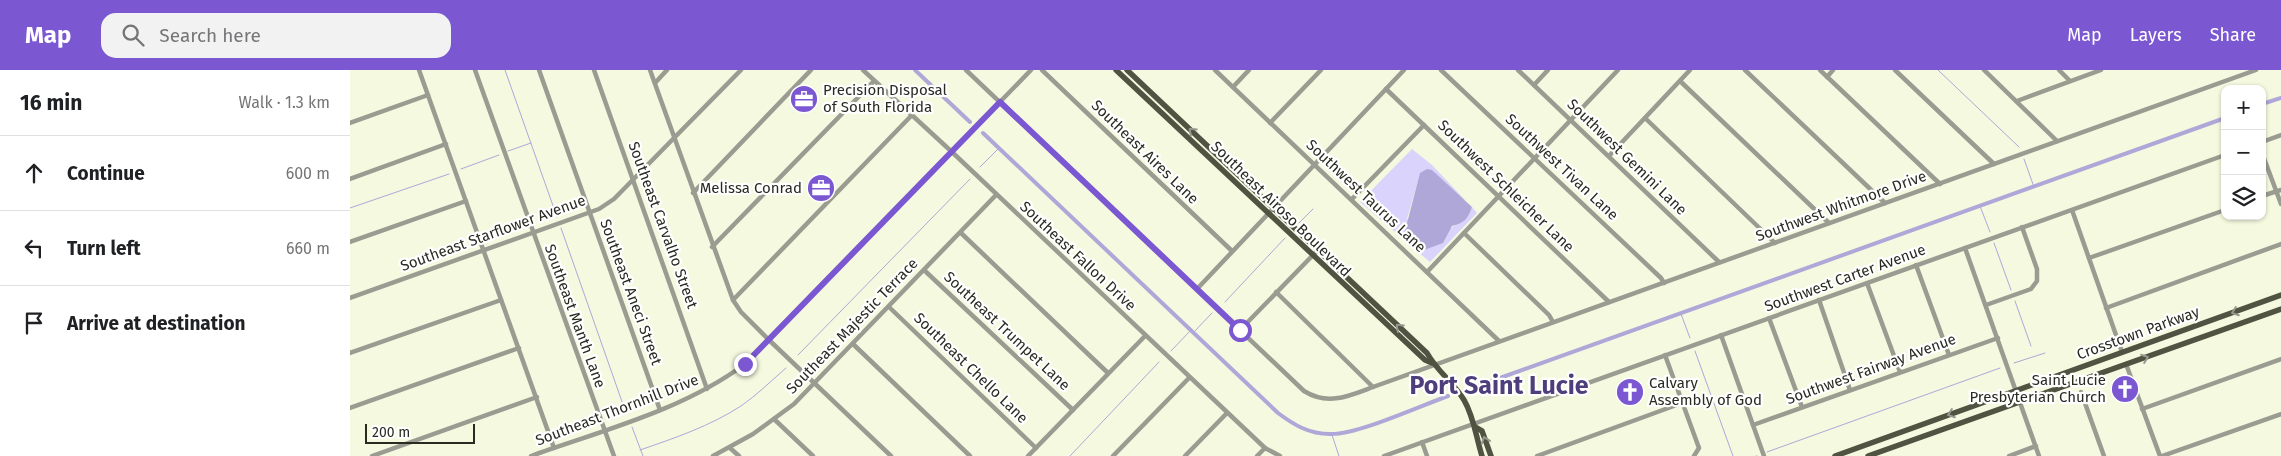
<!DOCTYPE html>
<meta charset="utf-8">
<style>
:root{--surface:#fff;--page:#f2f2f2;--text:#202124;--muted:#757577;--line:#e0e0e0;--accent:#7b58d2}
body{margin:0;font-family:"Fira Sans",sans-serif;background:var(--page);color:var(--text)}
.controls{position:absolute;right:15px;top:15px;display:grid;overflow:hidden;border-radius:10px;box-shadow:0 1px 4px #0004}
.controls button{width:45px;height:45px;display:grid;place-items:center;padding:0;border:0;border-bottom:1px solid var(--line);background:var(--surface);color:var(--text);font:25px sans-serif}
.scale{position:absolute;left:15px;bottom:12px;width:110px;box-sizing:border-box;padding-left:5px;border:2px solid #292b21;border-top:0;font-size:14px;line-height:18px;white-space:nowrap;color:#292b21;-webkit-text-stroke:4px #fff;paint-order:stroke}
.stop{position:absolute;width:15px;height:15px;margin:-11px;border:4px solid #7b58d2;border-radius:50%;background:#fff}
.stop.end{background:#7b58d2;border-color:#fff;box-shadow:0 1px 5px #0008}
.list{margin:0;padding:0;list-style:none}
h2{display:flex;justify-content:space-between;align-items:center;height:65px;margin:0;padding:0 20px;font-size:21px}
h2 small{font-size:16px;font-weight:400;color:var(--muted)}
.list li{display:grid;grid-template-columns:32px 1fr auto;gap:15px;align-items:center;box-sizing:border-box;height:75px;padding:0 20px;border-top:1px solid var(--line)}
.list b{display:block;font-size:19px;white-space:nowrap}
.list em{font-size:16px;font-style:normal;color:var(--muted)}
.icon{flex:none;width:28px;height:28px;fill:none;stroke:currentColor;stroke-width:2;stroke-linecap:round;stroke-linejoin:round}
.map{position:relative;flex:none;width:1931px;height:386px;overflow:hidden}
header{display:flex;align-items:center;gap:30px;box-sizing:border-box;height:70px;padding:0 25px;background:var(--accent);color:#fff}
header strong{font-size:24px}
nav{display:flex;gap:28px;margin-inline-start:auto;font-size:18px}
.search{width:350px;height:45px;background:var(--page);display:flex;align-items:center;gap:12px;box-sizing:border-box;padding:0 18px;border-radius:15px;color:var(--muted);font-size:19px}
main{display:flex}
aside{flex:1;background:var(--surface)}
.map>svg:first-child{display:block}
.green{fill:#dad3fc}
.water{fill:#b0a7d9}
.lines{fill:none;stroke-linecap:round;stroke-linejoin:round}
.stream{stroke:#b0a7d9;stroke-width:1}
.canal{stroke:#b0a7d9;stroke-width:4}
.minor{stroke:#9a9c91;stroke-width:4.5}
.major{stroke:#505341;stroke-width:5.5}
.oneway{stroke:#96988d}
.route{stroke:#7b58d2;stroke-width:6}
.labels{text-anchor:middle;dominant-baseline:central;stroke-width:4.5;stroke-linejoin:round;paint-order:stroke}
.poi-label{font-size:15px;fill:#292b21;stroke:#fff;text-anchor:start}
.street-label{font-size:15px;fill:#292b21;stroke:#fff}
.town-label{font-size:25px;font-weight:bold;fill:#4e3f7c;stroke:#fff}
</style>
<header>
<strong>Map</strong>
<div class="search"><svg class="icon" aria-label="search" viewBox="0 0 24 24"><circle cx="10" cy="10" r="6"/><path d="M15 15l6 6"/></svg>Search here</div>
<nav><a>Map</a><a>Layers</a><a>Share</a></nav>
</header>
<main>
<aside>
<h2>16 min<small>Walk · 1.3 km</small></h2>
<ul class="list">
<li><svg class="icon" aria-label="ahead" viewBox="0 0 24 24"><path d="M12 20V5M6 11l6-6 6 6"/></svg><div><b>Continue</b></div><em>600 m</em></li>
<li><svg class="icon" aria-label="left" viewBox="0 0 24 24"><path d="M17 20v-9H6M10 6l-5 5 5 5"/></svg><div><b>Turn left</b></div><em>660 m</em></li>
<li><svg class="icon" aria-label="arrive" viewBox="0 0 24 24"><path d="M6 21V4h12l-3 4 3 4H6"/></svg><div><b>Arrive at destination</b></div></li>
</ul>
</aside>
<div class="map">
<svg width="1931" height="386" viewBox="0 0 1931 386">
<rect width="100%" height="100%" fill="#f4f9df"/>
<path class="green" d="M1062 79 1082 95 1116 131 1097 116 1082 100 1070 104 1057 149 1097 162C1108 150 1116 155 1122 137L1127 143 1080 192 1010 132Z"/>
<path class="water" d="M1077 99 1082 100 1122 137C1118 149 1114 153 1102 156L1093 173 1074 180 1056 165 1055 161 1070 103Z"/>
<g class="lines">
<g class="stream">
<polyline points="155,0 207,147"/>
<polyline points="1588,0 1669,77"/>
<polyline points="158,81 181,73"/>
<polyline points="1674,89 1684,117"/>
<polyline points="630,97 648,79"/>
<polyline points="111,99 149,85"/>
<polyline points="1630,136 1640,162"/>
<polyline points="0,138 99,104"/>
<polyline points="949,153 963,139"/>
<polyline points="211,158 276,343"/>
<polyline points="1644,173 1661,220"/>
<polyline points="1665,231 1681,276"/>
<polyline points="875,232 935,168"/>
<polyline points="1331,244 1340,268"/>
<polyline points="843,263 862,243"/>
<polyline points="821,281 840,261"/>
<polyline points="1345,281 1383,386"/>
<polyline points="448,285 620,109"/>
<polyline points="1664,293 1695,283"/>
<polyline points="282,357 293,386"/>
<polyline points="982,365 989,386"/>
<path d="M290 380C325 368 360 356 391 336 407 325 421 311 436 298"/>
<polyline points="1417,382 1650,298"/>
<polyline points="720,386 809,292"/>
<polyline points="1406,386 1407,386"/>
</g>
<g class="canal">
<polyline points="565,0 620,52"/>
<polyline points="1912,34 1931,28"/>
<path d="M633 63 928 343C944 355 959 364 980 364 1007 365 1070 336 1098 326"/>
<polyline points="1122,318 1875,48"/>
</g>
<g class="minor">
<polyline points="69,0 204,378"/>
<polyline points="125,0 264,386"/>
<polyline points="189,0 310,340"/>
<polyline points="244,0 357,319"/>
<polyline points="300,0 383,230 391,242 419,270 541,386"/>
<polyline points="513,0 602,82 915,378 930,386"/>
<path d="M616 0 954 321C978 336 999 326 1023 317L1906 0"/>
<polyline points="692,0 882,181"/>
<polyline points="865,0 1149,271"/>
<polyline points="1091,0 1311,208 1314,213"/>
<polyline points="1168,0 1369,192"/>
<polyline points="1395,0 1535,133"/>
<polyline points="1470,0 1590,114"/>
<polyline points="1545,0 1644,94"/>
<polyline points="1634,0 1707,71"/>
<polyline points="1709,0 1720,11"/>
<polyline points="1477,7 1483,0"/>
<polyline points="1330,11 1479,153"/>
<polyline points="305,13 317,0"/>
<polyline points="1184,15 1198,0"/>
<polyline points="883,17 899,0"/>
<polyline points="1036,19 1259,232"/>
<polyline points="1667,31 1751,0"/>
<polyline points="1295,48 1425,173"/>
<polyline points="0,53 78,25"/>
<polyline points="920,53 971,0"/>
<polyline points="1912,72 1931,65"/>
<polyline points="1912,83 1931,134"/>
<polyline points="1259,86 1340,0"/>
<polyline points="0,109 96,74"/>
<polyline points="343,123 461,0"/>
<polyline points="1912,126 1931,120"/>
<polyline points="1002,129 1074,55"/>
<polyline points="1722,140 1772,282"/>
<polyline points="611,163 758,303"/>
<polyline points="1114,163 1199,245 1203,252"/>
<polyline points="0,172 116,131"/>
<polyline points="362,177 524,11"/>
<polyline points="1615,178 1689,386"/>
<polyline points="1739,188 1875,140"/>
<polyline points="1566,195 1599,285"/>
<polyline points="574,200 723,340"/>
<polyline points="1078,201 1268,0"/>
<polyline points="1517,213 1550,302"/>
<polyline points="847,219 1054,0"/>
<polyline points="926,222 1023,317"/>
<polyline points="0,228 249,139 264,129 391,0"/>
<polyline points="383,230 561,46"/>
<polyline points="1469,230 1500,320"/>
<polyline points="1636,235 1681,219 1687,211 1687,199 1672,157"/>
<polyline points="539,237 686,378"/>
<polyline points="1756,238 1931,174"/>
<polyline points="1419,248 1452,337"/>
<polyline points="890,260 965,183"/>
<polyline points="1371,265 1414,386"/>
<polyline points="503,274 620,386"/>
<polyline points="0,283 151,230"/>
<polyline points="1315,285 1349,378 1344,386"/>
<polyline points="1776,294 1810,386"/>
<polyline points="1731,322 1754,386"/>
<polyline points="0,338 169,278"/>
<polyline points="1792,339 1931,289"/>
<polyline points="424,349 463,386"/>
<polyline points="1403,355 1648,268"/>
<polyline points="1072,372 1077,386"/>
<polyline points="380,378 389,386"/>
<polyline points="22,386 187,327"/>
<path d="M181 386C254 360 333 340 395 294L681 0"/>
<polyline points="363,386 403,364 444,334 646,125"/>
<polyline points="678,386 795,266"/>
<polyline points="763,386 839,308"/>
<polyline points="835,386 877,343"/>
<polyline points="907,386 915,378"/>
<polyline points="1034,386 1875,85"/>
<polyline points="1187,386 1332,333"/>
<polyline points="1659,386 1686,376"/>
<polyline points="1812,386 1931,344"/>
</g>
<g class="major">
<polyline points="766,0 1075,290 1082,293"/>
<path d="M777 0 1077 283C1087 301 1103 312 1114 330 1124 347 1126 367 1132 386"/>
<polyline points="1125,357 1132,361 1141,386"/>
<polyline points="1485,386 1931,225"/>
<polyline points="1518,386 1931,239"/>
</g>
</g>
<defs><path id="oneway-chevron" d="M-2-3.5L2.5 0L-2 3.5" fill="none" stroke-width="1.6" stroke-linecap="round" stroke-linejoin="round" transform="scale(1.25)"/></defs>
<g class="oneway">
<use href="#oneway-chevron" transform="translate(842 61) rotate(-137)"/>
<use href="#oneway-chevron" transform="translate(1885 242) rotate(160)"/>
<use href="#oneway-chevron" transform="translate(1049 257) rotate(-137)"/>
<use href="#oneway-chevron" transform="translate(1795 288) rotate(-20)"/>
<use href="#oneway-chevron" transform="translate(1601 344) rotate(160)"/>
<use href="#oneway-chevron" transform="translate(1135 370) rotate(-110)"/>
</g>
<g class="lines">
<polyline class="route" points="395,294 650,32 890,260"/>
</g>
<defs>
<symbol id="office-disc" viewBox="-11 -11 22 22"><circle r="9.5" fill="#7b58d2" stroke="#fff"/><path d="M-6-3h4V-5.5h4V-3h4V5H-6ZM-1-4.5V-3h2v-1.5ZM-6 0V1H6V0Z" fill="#fff"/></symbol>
<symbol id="church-disc" viewBox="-11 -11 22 22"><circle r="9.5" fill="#7b58d2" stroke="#fff"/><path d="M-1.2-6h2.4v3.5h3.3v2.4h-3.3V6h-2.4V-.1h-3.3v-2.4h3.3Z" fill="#fff"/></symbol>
</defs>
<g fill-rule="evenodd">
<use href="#office-disc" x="438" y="13" width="32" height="32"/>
<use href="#office-disc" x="455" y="102" width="32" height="32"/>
<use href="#church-disc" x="1759" y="303" width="32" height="32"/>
<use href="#church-disc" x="1264" y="306" width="32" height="32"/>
</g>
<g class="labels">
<g class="poi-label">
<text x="473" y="20">Precision Disposal<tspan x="473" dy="17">of South Florida</tspan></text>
<text x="452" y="118" text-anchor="end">Melissa Conrad</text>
<text x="1756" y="310" text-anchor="end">Saint Lucie<tspan x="1756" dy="17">Presbyterian Church</tspan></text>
<text x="1299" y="313">Calvary<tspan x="1299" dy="17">Assembly of God</tspan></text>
</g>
<g class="street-label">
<text transform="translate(795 82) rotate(44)">Southeast Aires Lane</text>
<text transform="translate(1277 87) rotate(44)">Southwest Gemini Lane</text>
<text transform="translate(1212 97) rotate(43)">Southwest Tivan Lane</text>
<text transform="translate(1156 116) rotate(44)">Southwest Schleicher Lane</text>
<text transform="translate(1016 126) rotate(43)">Southwest Taurus Lane</text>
<text transform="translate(1491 136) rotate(-20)">Southwest Whitmore Drive</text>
<text transform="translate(931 139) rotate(44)">Southeast Airoso Boulevard</text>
<text transform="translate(313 155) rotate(70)">Southeast Carvalho Street</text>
<text transform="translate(143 163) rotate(-20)">Southeast Starflower Avenue</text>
<text transform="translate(728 186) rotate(43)">Southeast Fallon Drive</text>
<text transform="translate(1495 208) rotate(-20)">Southwest Carter Avenue</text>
<text transform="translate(281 222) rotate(70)">Southeast Aneci Street</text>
<text transform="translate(225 246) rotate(70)">Southeast Manth Lane</text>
<text transform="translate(502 256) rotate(-46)">Southeast Majestic Terrace</text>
<text transform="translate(657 261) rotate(43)">Southeast Trumpet Lane</text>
<text transform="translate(1788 263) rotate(-20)">Crosstown Parkway</text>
<text transform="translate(621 298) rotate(44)">Southeast Chello Lane</text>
<text transform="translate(1521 299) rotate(-20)">Southwest Fairway Avenue</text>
<text transform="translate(267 340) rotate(-21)">Southeast Thornhill Drive</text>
</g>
<g class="town-label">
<text x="1149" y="316">Port Saint Lucie</text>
</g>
</g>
</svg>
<div class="controls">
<button>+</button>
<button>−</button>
<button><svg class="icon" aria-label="layers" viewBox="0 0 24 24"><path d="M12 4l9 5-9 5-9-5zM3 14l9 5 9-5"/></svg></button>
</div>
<div class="scale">200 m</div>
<div class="stop" style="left:890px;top:260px"></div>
<div class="stop end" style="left:395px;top:294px"></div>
</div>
</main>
